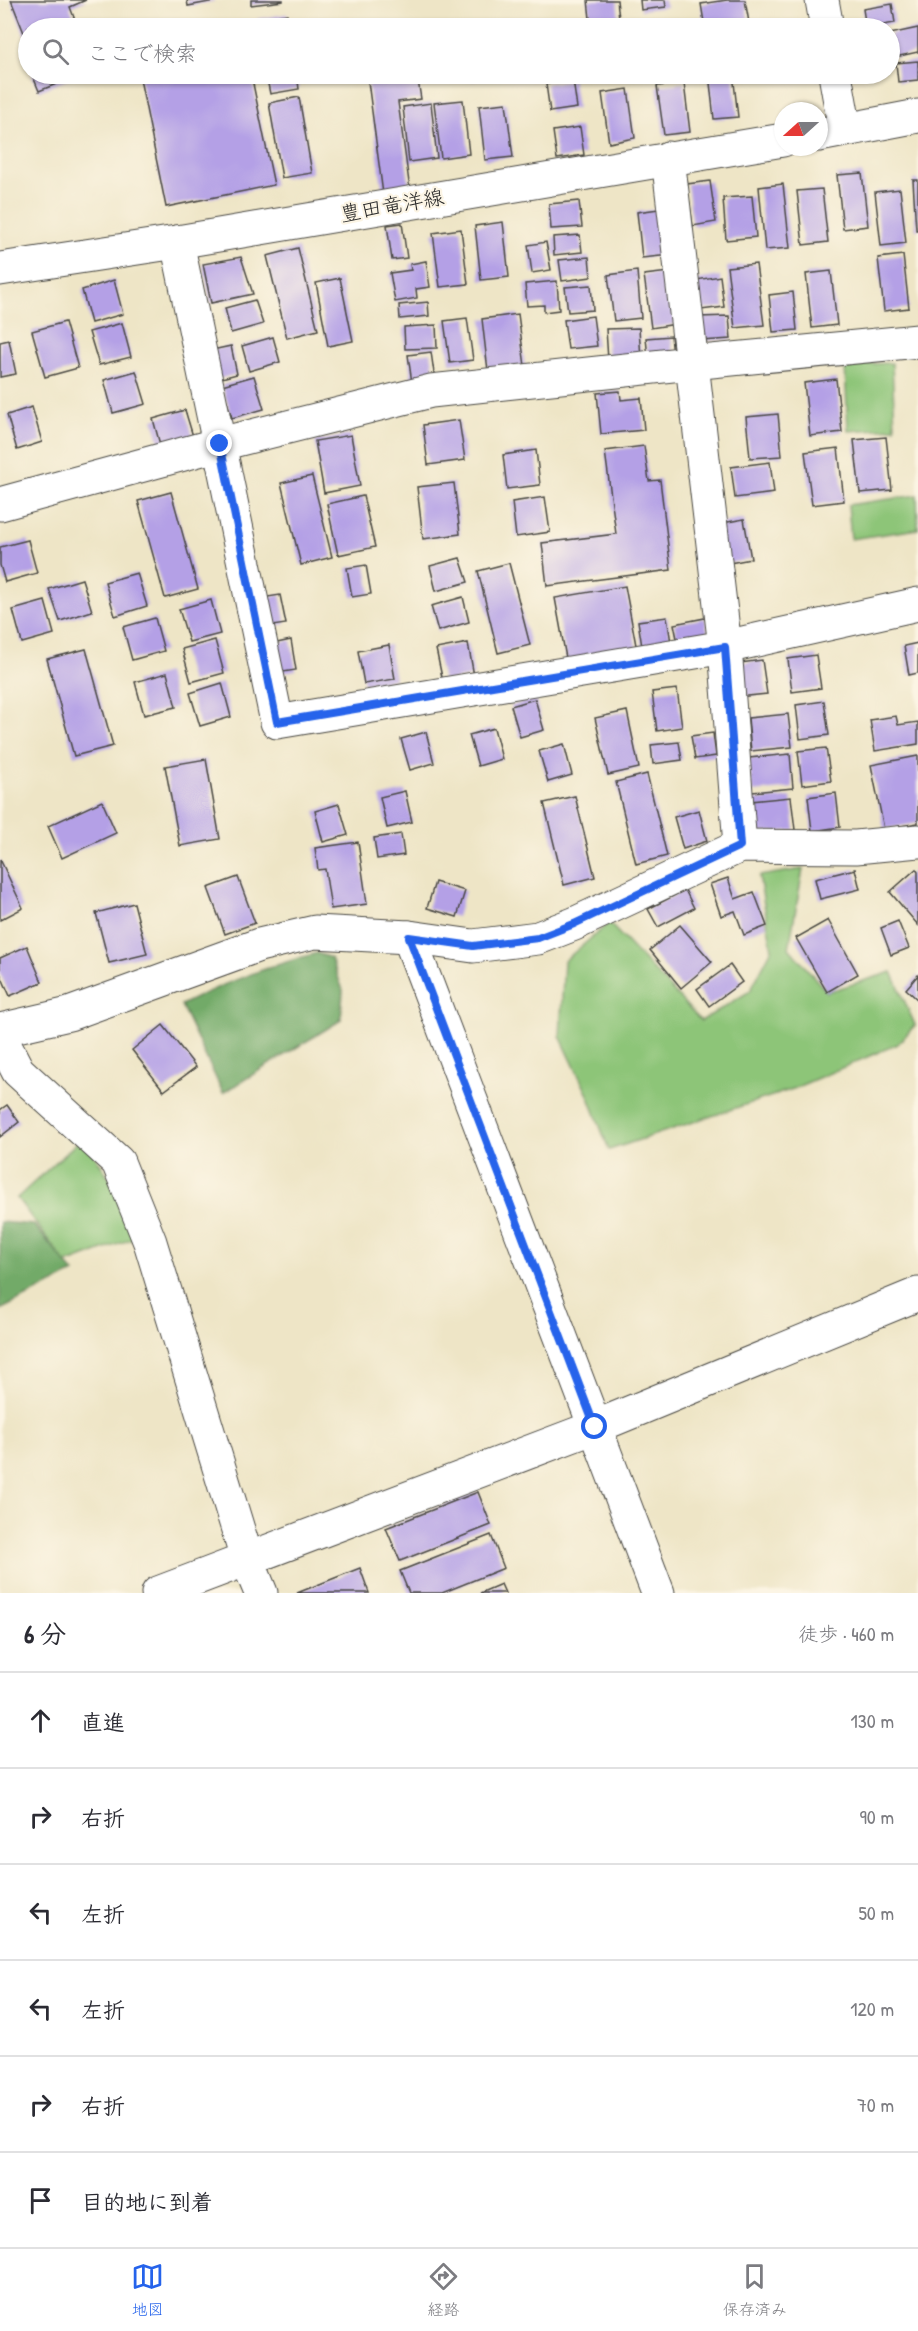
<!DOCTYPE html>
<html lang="ja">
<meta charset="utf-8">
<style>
:root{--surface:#fff;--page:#f2f2f3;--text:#2b2b33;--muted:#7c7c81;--line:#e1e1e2;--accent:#2563eb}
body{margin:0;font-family:"Patrick Hand","Klee One",sans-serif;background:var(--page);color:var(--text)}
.compass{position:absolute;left:774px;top:102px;width:54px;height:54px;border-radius:50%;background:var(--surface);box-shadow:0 2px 4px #0004;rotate:249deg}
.stop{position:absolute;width:18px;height:18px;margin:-14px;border:4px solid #2563eb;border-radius:50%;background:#fff}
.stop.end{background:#2563eb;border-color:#fff;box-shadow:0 2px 6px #0008}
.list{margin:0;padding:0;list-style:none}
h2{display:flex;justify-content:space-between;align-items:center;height:78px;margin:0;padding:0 24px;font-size:26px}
h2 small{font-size:20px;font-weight:400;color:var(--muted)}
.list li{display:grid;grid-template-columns:39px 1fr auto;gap:18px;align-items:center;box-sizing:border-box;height:96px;padding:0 24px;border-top:2px solid var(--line)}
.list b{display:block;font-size:22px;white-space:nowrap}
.list em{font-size:20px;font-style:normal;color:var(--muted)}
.icon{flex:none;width:33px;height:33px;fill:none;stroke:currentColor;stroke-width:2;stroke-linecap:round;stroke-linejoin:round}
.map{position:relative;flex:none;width:918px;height:1593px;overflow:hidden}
.search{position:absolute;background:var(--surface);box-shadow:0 2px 4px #0004;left:18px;right:18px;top:18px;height:66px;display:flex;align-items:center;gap:15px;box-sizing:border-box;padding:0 21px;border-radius:33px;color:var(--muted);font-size:22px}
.sheet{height:654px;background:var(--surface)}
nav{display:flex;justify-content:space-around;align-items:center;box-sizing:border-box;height:84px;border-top:2px solid var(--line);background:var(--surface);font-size:16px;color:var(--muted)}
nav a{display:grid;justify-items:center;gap:3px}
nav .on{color:var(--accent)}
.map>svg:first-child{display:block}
.green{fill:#8dc578;stroke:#5c7852;stroke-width:1.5}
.forest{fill:#72aa68;stroke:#4e6a4a;stroke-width:1.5}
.building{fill:#b4a0e6}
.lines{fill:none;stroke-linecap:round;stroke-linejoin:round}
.minor-casing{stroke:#484742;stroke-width:35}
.major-casing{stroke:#484742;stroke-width:35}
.minor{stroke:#fff;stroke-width:33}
.major{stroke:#fff;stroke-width:33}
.route{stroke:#2563eb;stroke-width:8}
.labels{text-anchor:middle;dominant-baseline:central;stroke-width:4.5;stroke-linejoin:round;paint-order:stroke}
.street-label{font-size:21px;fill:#2b2b2b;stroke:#fcf5e5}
</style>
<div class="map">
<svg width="918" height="1593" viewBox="0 0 918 1593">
<rect width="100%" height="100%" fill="#fcf5e5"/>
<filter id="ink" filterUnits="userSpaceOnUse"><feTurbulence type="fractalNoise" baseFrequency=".0167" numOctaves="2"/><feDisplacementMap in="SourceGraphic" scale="12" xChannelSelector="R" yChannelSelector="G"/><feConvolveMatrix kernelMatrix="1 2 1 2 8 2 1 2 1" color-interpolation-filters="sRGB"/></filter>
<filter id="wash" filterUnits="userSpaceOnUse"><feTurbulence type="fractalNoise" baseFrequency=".008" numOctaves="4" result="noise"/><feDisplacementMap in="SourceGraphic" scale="24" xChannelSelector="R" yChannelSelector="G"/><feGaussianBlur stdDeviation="1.35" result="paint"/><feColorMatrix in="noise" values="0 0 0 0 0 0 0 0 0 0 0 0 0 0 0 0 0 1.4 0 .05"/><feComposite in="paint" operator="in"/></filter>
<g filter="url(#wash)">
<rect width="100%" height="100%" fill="#eee5c6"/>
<g class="green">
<polygon points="892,363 895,428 848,431 845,365"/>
<polygon points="917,495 918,529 851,539 848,505"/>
<polygon points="803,869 789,948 827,992 892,972 915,1025 898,1044 790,1090 609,1150 589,1097 560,1036 564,961 609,923 701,1021 750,991 772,949 759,876"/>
<polygon points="83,1137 145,1234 66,1264 17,1198"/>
</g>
<g class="forest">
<path d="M317 953 331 958 343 990 341 1020 223 1093 181 1005C225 982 269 966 317 953Z"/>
<polygon points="0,1222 34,1225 74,1273 0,1310"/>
</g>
<g id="blocks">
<g class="building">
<polygon points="11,0 86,0 70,7 78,28 28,28 28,43"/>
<polygon points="187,0 215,0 215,1 188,6"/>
<polygon points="251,0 283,0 283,1 251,5"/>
<polygon points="588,0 617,0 620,28 591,28"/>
<polygon points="640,0 665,0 666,7 641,10"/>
<polygon points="727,0 745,0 750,28 705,28 701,4"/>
<polygon points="892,4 895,23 866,28 863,9"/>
<polygon points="287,14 289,28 259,28 257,19"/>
<polygon points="564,23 564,28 536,28 536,27"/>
<polygon points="918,28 918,52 895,57 890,34"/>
<polygon points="918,61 918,80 898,82 896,63"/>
<polygon points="32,74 69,74 71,78 39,91"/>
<polygon points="139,74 251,74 274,185 166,207"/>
<polygon points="266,74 297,74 299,89 270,94"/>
<polygon points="367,74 417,74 421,99 398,102 410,190 383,194"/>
<polygon points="470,74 511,74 511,75 471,81"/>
<polygon points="709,74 733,74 738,117 714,119"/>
<polygon points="573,80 577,108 550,112 546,84"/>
<polygon points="684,83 690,132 664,135 657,86"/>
<polygon points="628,89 635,138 609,143 602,93"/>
<polygon points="299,97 312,173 282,178 269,103"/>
<polygon points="463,100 469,154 441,158 434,103"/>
<polygon points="431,103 437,158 409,162 403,107"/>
<polygon points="506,103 513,157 485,160 479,106"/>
<polygon points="580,127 584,155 557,159 553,131"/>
<polygon points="862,173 868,226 843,229 837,175"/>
<polygon points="913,180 918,180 918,230 916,230"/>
<polygon points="710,181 716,222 693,226 687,184"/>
<polygon points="783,184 790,248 765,250 759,187"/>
<polygon points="822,189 828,242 803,245 797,191"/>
<polygon points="900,189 906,243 881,246 875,192"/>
<polygon points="752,196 756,237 726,240 723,198"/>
<polygon points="579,201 582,227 551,229 549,204"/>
<polygon points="666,208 670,255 642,258 637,212"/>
<polygon points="503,222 509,277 481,280 475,226"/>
<polygon points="402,223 407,258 392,260 387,225"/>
<polygon points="461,229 468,284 440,287 433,233"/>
<polygon points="580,235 582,252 554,255 553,237"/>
<polygon points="546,242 551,270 532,273 528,245"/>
<polygon points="298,248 318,330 287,338 267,256"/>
<polygon points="903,255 909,308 884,311 878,258"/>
<polygon points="241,257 253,294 211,303 203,264"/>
<polygon points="589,257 591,277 562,281 559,260"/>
<polygon points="426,261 430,287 416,289 417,298 395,302 390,273 411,270 410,264"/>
<polygon points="756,264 764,325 735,328 727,267"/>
<polygon points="637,271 641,318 614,321 608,275"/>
<polygon points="831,271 837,325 812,328 806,274"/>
<polygon points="669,272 676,324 651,328 644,275"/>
<polygon points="720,276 724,307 701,310 696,280"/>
<polygon points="340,278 353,341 328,346 316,283"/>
<polygon points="114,280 123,314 91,323 82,290"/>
<polygon points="557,281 559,310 544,312 544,305 527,306 525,284"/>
<polygon points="591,285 593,310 568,312 565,287"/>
<polygon points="793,292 797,330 773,332 769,295"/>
<polygon points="255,300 263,324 231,333 225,308"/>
<polygon points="428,302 429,316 400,319 399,305"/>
<polygon points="518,314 525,366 488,371 482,319"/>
<polygon points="593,316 597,346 568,349 564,320"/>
<polygon points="729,316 731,339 701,341 699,317"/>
<polygon points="467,318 473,360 450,363 444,321"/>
<polygon points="65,322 78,368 45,377 32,331"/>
<polygon points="122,323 131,357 99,365 89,332"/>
<polygon points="436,325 437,348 405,349 404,327"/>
<polygon points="639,328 641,359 608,360 606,329"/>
<polygon points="671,336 673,356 648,358 646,338"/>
<polygon points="273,337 280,362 249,371 242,346"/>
<polygon points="9,340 16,374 0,377 0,342"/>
<polygon points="231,346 237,374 218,379 212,350"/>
<polygon points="431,352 435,380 412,383 408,355"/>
<polygon points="136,371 146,404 113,413 104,380"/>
<polygon points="254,376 264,409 232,418 222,385"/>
<polygon points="836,379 842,432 810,436 804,383"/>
<polygon points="620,391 621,400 641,398 644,430 601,434 597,393"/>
<polygon points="32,407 42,442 17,450 7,415"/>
<polygon points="185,410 195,443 162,452 153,419"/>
<polygon points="778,414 782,456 750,458 746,417"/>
<polygon points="459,420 465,460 428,465 423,425"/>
<polygon points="351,435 360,486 324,493 315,441"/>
<polygon points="886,437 892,490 860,493 854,440"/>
<polygon points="644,446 649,481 660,480 671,570 547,586 542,543 616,534 605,451"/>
<polygon points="838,448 844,501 812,505 805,452"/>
<polygon points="536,450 540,485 507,489 503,455"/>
<polygon points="770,462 774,493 735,498 731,467"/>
<polygon points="312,476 332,557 301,565 281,483"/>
<polygon points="454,483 460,534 423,539 417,487"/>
<polygon points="171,492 198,589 165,598 138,501"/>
<polygon points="363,496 375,547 338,555 327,504"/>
<polygon points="545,497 550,532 516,537 512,502"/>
<polygon points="744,519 751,559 724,564 717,524"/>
<polygon points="28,540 37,573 5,582 0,565 0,547"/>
<polygon points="460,558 468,582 436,591 430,566"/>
<polygon points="509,563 530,645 498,653 478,571"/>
<polygon points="366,565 371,594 352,597 347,568"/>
<polygon points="137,573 147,606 115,616 105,582"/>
<polygon points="82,579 92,611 60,621 49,589"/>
<polygon points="625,586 638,656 568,669 555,598"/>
<polygon points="280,595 286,624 266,627 261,598"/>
<polygon points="463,597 469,622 438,631 431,606"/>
<polygon points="211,600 220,634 189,642 179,609"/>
<polygon points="45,601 54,634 22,643 13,610"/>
<polygon points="667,617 672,649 643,653 638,621"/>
<polygon points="155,618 164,651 132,660 123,627"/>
<polygon points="705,618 710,642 679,648 674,624"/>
<polygon points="215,640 224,673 191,682 182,649"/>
<polygon points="291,640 296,670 277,673 272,644"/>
<polygon points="468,643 474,676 443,682 436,649"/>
<polygon points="918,643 918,673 909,675 904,646"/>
<polygon points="389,645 395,679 364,684 358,651"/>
<polygon points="86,649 113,746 74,756 47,659"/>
<polygon points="816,655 821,688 792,692 788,659"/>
<polygon points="762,660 767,694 738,697 733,664"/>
<polygon points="167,673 176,707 144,715 135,682"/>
<polygon points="222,683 231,717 200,726 190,693"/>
<polygon points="677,689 682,727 657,731 652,692"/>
<polygon points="535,699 544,730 520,737 511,706"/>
<polygon points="824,701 829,735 800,739 796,705"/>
<polygon points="627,711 639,768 608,775 595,718"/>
<polygon points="788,714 792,747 751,751 748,718"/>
<polygon points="896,716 898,725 918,722 918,744 875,751 870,720"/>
<polygon points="494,728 502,759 478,766 469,735"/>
<polygon points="426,732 434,763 410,770 401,739"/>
<polygon points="713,733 716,756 695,759 691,736"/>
<polygon points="679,742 682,760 653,764 651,745"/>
<polygon points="564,744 572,775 548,782 539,751"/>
<polygon points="826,748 831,781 802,785 798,751"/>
<polygon points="790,754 793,788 752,792 749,758"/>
<polygon points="918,756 918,823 884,829 871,765"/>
<polygon points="206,759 220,839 180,846 165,766"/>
<polygon points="647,774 667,856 636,864 616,782"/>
<polygon points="405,791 412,822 387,828 380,797"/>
<polygon points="836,793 840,827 812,831 808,797"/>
<polygon points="575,796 595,877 564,885 544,803"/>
<polygon points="791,797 795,830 754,834 750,801"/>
<polygon points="102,801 116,833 62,858 48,826"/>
<polygon points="339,804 348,835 323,842 315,811"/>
<polygon points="699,810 707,841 683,849 674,817"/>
<polygon points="401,834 404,855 377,859 374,838"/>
<polygon points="358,842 367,904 331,909 325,869 318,870 315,848"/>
<polygon points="0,859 23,908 0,920"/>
<polygon points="855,869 860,889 820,899 815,879"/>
<polygon points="916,869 918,872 918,925 890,892"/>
<polygon points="238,877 255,923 225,934 208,888"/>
<polygon points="728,878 735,899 754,892 767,926 744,935 735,911 721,916 710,884"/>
<polygon points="435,882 465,891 457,917 427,908"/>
<polygon points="685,890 694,908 658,927 648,909"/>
<polygon points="134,903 147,954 109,963 96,913"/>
<polygon points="828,920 858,974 827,992 796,938"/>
<polygon points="898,921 909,948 891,955 881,928"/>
<polygon points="680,925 712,962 681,988 650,950"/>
<polygon points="27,946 42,982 10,996 0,973 0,958"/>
<polygon points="730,965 742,982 709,1006 697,989"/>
<polygon points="918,975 918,1000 906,989"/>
<polygon points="163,1025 196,1067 164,1091 132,1050"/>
<polygon points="7,1105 19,1122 0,1137 0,1110"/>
<polygon points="478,1492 491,1525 400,1561 386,1528"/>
<polygon points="491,1535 504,1568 442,1593 409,1593 400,1571"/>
<polygon points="360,1568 369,1593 297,1593"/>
<polygon points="501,1584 505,1593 480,1593"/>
</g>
</g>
</g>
<g filter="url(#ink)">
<use href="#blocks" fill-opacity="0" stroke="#484742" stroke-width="1.5"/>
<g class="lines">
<defs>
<g id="minor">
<polyline points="822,0 827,28"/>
<polyline points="835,74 845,130"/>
<polyline points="668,158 725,647 740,846"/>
<polyline points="177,242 277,722 725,647 918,604"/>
<polyline points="0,504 220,444 431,391 691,363 918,341"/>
<polyline points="409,937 658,1593"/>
<polyline points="0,1030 69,1014 259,945 315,932 409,937 473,946 538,938 574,924 740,846 856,847 918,841"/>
<polyline points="0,1036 18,1071 118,1162 150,1242 247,1559 261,1593"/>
<polyline points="158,1593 595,1427 918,1294"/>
</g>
<g id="major">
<polyline points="819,135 918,116"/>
<polyline points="0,269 177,242 783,140"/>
</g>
</defs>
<use href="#minor" class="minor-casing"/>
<use href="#major" class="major-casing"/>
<use href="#minor" class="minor"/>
<use href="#major" class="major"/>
</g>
</g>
<g class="lines" filter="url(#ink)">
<polyline class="route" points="220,444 277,722 725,647 740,846 574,924 538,938 473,946 409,937 595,1427"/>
</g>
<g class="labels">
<g class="street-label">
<text transform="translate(392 205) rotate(-10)">豊田竜洋線</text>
</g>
</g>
</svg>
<svg class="compass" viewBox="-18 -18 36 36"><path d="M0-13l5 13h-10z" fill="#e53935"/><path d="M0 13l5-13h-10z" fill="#7c7c81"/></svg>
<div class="stop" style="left:595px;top:1427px"></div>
<div class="stop end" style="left:220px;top:444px"></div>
<div class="search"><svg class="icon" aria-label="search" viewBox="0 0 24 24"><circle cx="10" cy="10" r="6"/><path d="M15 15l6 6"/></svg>ここで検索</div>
</div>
<section class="sheet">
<h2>6 分<small>徒歩 · 460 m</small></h2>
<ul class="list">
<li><svg class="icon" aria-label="ahead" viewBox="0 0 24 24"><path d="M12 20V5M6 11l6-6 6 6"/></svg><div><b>直進</b></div><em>130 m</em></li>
<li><svg class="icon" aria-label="right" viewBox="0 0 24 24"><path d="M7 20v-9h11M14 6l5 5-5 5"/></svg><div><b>右折</b></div><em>90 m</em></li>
<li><svg class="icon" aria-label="left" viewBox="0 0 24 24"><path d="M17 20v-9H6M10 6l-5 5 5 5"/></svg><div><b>左折</b></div><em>50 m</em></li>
<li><svg class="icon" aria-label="left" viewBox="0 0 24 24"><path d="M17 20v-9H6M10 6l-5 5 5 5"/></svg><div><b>左折</b></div><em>120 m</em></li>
<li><svg class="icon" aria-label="right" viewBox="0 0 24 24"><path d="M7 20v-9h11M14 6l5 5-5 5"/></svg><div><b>右折</b></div><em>70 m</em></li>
<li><svg class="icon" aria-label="arrive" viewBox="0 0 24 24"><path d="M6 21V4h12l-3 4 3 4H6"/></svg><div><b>目的地に到着</b></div></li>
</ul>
</section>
<nav>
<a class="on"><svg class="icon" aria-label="map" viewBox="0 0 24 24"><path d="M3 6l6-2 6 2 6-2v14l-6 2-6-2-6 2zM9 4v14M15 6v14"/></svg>地図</a>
<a><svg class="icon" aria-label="directions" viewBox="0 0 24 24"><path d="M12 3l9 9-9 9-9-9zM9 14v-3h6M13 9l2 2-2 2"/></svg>経路</a>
<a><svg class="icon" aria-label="saved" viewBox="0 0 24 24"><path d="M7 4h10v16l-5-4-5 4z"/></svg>保存済み</a>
</nav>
